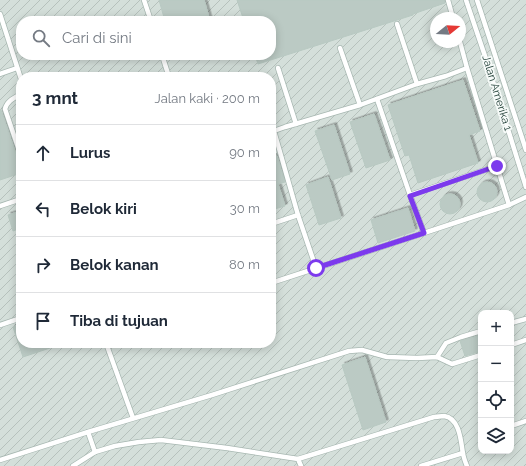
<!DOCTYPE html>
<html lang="id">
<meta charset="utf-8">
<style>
:root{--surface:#fff;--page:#f2f2f3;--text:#1f2937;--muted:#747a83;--line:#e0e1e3}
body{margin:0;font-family:Raleway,sans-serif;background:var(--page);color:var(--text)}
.controls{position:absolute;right:12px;bottom:12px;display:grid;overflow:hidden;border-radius:8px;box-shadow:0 2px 10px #0003}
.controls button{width:36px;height:36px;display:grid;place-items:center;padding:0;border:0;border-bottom:1px solid var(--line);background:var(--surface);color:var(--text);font:20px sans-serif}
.compass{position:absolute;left:430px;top:12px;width:36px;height:36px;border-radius:50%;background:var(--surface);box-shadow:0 2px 10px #0003;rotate:72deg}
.stop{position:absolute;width:12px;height:12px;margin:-9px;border:3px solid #7c3aed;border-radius:50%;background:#fff}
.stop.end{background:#7c3aed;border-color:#fff;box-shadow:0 1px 4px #0008}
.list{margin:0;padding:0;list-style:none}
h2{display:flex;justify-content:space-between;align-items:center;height:52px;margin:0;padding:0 16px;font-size:17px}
h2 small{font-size:13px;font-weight:400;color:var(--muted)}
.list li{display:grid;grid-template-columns:26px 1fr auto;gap:12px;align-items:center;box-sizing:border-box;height:56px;padding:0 16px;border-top:1px solid var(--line)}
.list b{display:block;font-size:15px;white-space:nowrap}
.list em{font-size:13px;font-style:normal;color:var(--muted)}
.icon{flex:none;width:22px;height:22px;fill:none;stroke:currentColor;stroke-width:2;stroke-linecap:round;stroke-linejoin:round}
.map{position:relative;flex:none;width:526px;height:466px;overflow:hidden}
.search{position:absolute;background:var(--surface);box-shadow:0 2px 10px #0003;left:16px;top:16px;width:260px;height:44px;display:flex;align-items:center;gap:10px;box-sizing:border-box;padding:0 14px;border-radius:16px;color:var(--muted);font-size:15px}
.panel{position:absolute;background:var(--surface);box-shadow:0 2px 10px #0003;left:16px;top:72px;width:260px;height:276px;border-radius:16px}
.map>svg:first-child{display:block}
.industrial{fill:url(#industrial-furrows);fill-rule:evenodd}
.building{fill:#bbcac4;stroke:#b8c9c2;filter:url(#shadow)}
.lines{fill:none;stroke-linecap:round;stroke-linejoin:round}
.lane-casing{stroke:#a8b8b2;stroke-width:6}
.lane{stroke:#fff;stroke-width:4.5}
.route{stroke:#7c3aed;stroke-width:5}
.labels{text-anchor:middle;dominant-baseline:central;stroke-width:3.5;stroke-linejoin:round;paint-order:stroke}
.street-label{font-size:11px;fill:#24423a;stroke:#f7fbf9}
</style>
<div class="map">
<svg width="526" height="466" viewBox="0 0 526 466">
<defs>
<pattern id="industrial-furrows" width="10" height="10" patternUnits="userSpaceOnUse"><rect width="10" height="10" fill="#d4dfda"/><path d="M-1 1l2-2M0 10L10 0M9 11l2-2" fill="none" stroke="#b6c1bc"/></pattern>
<filter id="shadow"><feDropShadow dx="2.5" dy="-2.5" stdDeviation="0" flood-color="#0004"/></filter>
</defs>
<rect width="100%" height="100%" fill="#e6efeb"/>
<path class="industrial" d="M0 0H526V466H0ZM436 18H460V42H436ZM21 21H271V55H21ZM21 77H271V343H21ZM481 313H511V451H481Z"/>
<g class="building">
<polygon points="159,0 204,0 210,21 165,21"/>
<polygon points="237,0 444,0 445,3 413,14 413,15 258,64 255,55 271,55 271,21 244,21"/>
<polygon points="463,80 480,131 469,135 478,163 418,183 409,155 405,156 388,105"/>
<polygon points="0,110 1,110 21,169 21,173 0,180"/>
<polygon points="374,114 390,160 366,168 350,122"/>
<polygon points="334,125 350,174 332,180 315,131"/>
<polygon points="277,156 285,182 278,184 285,206 271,210 271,158"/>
<polygon points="328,177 341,218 319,225 306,185"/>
<circle cx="487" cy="192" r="10"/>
<circle cx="450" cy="204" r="10"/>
<polygon points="408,208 415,231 378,243 371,220"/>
<polygon points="21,211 21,228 13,231 8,215"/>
<polygon points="21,325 21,343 62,343 62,344 23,357 13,327"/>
<polygon points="481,335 481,351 465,356 460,341"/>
<polygon points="365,357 386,422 363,430 342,365"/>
</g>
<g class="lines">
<defs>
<g id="lane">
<polyline points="144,0 151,21"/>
<polyline points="448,0 453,18"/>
<polyline points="466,0 486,59 526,187"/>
<polyline points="477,0 526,150"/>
<polyline points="0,14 21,79"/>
<polyline points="397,24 417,84"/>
<polyline points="340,48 360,105"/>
<polyline points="162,55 169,77"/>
<polyline points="278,68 296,124"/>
<polyline points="467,68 497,166"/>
<polyline points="0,74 17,68"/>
<path d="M21 94C14 98 7 101 5 109L21 156"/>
<polyline points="274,131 298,215 316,268"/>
<polyline points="271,132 285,127 360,105 417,84 446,76 467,68 460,42"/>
<polyline points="410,195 497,166 509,205 424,233"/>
<polyline points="509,205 526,197"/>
<polyline points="0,206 21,199"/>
<polyline points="271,224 298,215"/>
<polyline points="271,283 424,233 410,195 377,99"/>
<polyline points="511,323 526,319"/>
<polyline points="0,325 21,318"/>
<polyline points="106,343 133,418"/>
<polyline points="511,345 526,340"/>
<polyline points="437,357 446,343 461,337 481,331"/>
<polyline points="511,426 526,421"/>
<polyline points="88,432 95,452 115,446 139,442 161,440 227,448 298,459 301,466"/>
<path d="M298 459 434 417C437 417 441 416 444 416 460 418 461 442 463 454 464 458 465 462 467 466"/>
<polyline points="0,460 88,432 212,395 349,351 362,350 387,357 417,358 437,357 452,364 481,355"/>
<polyline points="73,466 95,452"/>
<polyline points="421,466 463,453"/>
</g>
</defs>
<use href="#lane" class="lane-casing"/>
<use href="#lane" class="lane"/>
</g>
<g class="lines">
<polyline class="route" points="316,268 424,233 410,196 497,166"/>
</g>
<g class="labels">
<g class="street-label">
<text transform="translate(497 93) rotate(73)">Jalan Amerika 1</text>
</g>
</g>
</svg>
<div class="controls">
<button>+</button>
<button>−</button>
<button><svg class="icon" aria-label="locate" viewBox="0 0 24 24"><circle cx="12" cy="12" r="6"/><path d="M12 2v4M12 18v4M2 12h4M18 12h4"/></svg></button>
<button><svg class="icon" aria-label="layers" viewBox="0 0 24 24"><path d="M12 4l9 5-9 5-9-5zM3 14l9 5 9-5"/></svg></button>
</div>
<svg class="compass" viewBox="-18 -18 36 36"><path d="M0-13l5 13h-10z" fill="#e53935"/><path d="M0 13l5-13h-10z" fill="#747a83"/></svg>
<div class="stop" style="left:316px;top:268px"></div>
<div class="stop end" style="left:497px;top:166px"></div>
<div class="search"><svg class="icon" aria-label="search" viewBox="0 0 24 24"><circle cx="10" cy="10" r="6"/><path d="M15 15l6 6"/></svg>Cari di sini</div>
<section class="panel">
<h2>3 mnt<small>Jalan kaki · 200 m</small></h2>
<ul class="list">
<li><svg class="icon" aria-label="ahead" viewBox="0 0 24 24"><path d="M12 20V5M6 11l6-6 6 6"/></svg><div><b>Lurus</b></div><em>90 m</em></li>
<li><svg class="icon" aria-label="left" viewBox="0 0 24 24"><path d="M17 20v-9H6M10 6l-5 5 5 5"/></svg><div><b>Belok kiri</b></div><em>30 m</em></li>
<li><svg class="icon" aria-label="right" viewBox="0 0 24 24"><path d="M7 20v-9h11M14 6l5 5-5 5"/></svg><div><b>Belok kanan</b></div><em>80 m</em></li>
<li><svg class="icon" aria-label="arrive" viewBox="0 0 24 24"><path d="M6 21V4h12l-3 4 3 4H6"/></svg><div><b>Tiba di tujuan</b></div></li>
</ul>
</section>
</div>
